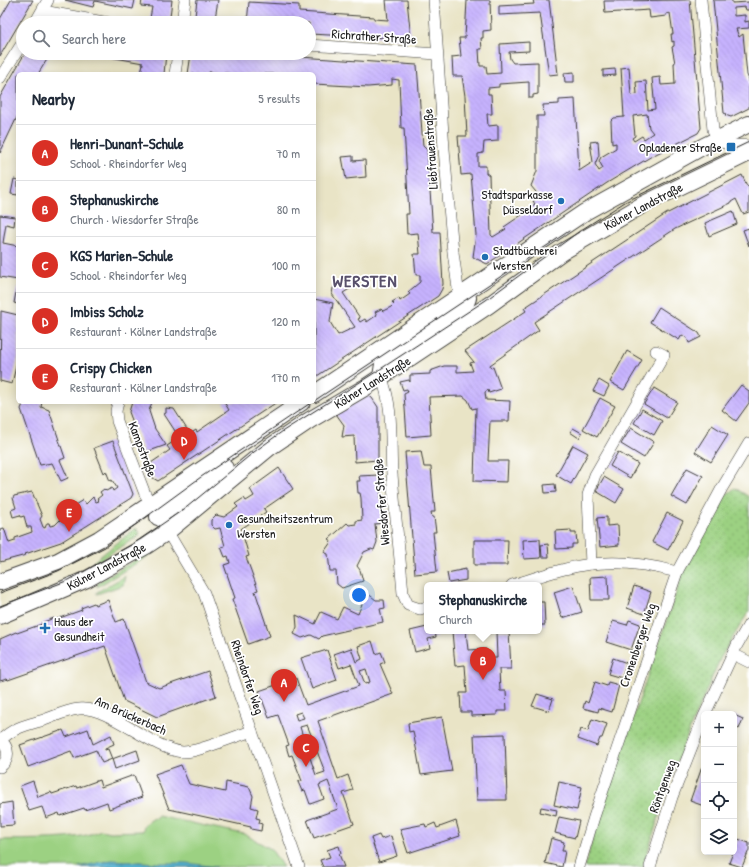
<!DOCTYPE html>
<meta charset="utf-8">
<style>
:root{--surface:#fff;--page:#f6f6f7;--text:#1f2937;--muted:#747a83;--line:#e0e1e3;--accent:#d93025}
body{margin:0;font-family:"Patrick Hand",sans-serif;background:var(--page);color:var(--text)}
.controls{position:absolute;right:12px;bottom:12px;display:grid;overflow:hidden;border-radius:6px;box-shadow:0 2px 10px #0003}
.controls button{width:36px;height:36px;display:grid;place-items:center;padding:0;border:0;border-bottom:1px solid var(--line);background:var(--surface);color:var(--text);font:20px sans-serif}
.you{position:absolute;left:359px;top:595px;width:14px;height:14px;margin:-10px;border:3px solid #fff;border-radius:50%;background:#1a73e8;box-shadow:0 0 0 6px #1a73e833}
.badge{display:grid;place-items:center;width:26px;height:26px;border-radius:50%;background:var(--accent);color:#fff;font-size:13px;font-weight:700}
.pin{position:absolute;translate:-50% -33px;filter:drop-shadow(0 1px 2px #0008)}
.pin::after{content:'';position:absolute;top:21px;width:14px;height:12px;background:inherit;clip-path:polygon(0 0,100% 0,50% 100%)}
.popup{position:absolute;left:424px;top:582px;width:118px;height:52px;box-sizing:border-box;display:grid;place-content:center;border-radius:6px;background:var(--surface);filter:drop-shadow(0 1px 3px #0005);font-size:13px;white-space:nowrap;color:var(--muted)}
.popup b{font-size:15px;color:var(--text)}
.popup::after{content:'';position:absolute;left:50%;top:100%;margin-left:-8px;border:8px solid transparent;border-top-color:var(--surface)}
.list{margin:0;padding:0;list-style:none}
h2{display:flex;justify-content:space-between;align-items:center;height:52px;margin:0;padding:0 16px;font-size:17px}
h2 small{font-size:13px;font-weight:400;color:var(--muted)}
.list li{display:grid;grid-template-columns:26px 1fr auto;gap:12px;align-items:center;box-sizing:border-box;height:56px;padding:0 16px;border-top:1px solid var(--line)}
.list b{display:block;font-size:15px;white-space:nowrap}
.list p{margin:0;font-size:13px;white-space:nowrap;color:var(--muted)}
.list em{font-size:13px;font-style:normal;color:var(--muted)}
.icon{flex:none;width:22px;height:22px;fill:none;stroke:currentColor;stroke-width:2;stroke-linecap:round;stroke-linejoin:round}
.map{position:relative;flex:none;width:749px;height:867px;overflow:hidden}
.search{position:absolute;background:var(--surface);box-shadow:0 2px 10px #0003;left:16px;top:16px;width:300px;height:44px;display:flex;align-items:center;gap:10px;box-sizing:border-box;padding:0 14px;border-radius:22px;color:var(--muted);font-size:15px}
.panel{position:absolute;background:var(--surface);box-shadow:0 2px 10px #0003;left:16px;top:72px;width:300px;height:332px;border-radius:6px}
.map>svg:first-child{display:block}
.grass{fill:#9cd182;stroke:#5c764f}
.park{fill:url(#park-dots);stroke:#5c764f}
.water{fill:url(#water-rules);stroke:#396878}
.building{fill:url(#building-back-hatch);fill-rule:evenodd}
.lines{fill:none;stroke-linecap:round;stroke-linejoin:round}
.street-casing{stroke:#3b3a36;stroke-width:12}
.secondary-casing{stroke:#3b3a36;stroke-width:18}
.street{stroke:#fff;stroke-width:11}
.secondary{stroke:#fff;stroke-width:16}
.tram{stroke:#1c1c1c;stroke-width:1}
.poi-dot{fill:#1f6fb2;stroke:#fff;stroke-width:1.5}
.labels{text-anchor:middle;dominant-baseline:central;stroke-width:3.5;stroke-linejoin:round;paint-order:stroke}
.street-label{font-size:13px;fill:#1c1c1c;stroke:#fff}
.poi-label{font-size:13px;fill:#1c1c1c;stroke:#fff;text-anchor:start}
.district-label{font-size:17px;font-weight:bold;letter-spacing:1px;fill:#58506b;stroke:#fff}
</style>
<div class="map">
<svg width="749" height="867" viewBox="0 0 749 867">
<defs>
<pattern id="park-dots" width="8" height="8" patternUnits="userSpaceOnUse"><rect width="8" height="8" fill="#9cd182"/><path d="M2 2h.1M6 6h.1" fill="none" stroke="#86b370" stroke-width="1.8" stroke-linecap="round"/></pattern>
<pattern id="water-rules" width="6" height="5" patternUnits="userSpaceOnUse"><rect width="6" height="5" fill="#56b5d5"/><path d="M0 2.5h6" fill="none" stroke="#4692ac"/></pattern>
<pattern id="building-back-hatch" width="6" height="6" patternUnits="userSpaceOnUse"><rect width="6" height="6" fill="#c6b2fe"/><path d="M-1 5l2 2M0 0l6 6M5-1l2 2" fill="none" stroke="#aa98d9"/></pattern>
</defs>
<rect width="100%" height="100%" fill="#fff"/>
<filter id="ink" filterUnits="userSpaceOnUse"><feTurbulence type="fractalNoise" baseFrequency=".025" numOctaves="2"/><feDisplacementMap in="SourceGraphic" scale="8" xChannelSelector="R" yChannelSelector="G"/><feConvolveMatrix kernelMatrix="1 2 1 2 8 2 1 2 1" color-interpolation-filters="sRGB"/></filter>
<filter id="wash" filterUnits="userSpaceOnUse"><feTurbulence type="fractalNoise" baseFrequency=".012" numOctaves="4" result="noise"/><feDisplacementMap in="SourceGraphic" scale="16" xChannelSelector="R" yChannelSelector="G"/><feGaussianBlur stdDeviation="0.9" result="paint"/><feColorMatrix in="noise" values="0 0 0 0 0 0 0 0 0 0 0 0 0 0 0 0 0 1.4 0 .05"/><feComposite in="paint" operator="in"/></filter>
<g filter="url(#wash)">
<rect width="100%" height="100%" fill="#e9e4c6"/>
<g class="grass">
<polygon points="136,528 140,535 95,563 93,562"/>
<polygon points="149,552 150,555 97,587 98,582"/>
<polygon points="125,576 123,585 97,594 97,592"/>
<path d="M158 816 244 834 271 849 283 867H0V840C20 839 86 841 100 830L110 832 143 831 144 825 154 818 157 819Z"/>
</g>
<polygon class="park" points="735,488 749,497 749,611 721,657 693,721 669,784 643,867 585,867 595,829 682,575 725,496"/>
<polygon class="water" points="112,860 155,863 186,863 217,867 79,867"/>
<g id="blocks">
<g class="building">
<polygon points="11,0 33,0 0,56 0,19"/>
<polygon points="65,0 135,0 133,9 95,1 93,7"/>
<polygon points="142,0 172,0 170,17 164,21 150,18 152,7 141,6"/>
<polygon points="197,0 218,0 215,19 195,16"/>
<polygon points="386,0 407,0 411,39 309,34 309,23 247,23 249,2 299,5 299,12 374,17 374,19 388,20"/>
<path d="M467 0H490L491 30 483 31V38H481L482 49H479L480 66H486L487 74 501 73 500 44 529 42V51L509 52 510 59 513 63 538 62V94L533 95V98H529V82L499 84V87L488 88V94H491L492 114H487L488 126 498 125V141L484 142 483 153 478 154V166H486V173L489 175 491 235 493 237 506 229 504 227 526 212 525 211 535 204 533 201 540 197 531 186 537 171V116H544L543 105 559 104V100L575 99 579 171 593 162 590 142 598 141 599 155 595 164 599 171 603 168 599 161 601 157 616 148V143L612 144 611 121 614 118 624 117 621 68 629 67 631 95 637 94 636 82 646 81 648 110 655 109 652 78 660 77 661 85 675 84 674 63H675L672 47 674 46V41L672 42 671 34H673L670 13 666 14V16L650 18 649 10 605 13 604 1 690 0 701 128 698 133 652 156 607 183 487 264 473 257 476 235 471 174 461 175 458 136H467L465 96 462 76H453L452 57 461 56 459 38H465ZM647 114 649 128 653 133 644 139 642 136 634 141 632 138 635 136 633 116Z"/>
<polygon points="533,0 549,0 558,74 549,75 540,13 499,15 499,6 534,4"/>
<polygon points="713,0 732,0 732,3 749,2 749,10 746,10 745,7 734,8 734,16 745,15 745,22 749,21 749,28 736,29 739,37 743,34 747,75 749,80 749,108 731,117 725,115 726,114 724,113"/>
<polygon points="45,20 57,22 57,23 43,23"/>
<polygon points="25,53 51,53 38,74 18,74 18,115 0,153 0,97"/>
<polygon points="100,53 166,53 164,74 141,74 143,63 99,55"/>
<polygon points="193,53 242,53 417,65 423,146 427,150 433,232 440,232 443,284 442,289 438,296 314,378 314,299 333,303 330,322 338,335 355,327 332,294 333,288 351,276 356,285 343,293 360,318 358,319 360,322 365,319 367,322 377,315 375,312 381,309 383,311 391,307 394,304 392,302 399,298 400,301 410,294 408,292 420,282 420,275 416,275 414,254 420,254 418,233 407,234 406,214 409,214 404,128 401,128 399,80 392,79 392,85 368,87 314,84 314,74 238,74 209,72 209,74 188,74 191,54"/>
<polygon points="615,69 616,75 603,76 603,70"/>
<polygon points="574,72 574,82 565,82 564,73"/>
<polygon points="353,156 353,161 365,160 366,177 346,179 342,157"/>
<polygon points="742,175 747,186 749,185 749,212 743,214 736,199 731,202 731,203 675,229 534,322 539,330 490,365 491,368 493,367 501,389 489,393 488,390 485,392 486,400 510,401 509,421 490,421 488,461 508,461 507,482 474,481 476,408 472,409 468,400 463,396 429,397 431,435 407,437 404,394 408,392 407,389 403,390 400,382 409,380 410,382 410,375 430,374 430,371 444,366 457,366 457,372 473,371 470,363 474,362 465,351 526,311 524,308 666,214"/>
<polygon points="14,179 18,180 18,195 11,194"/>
<polygon points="733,211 737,224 709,236 705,223"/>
<polygon points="0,215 15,217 14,226 6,224 3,243 18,246 18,280 0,277"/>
<polygon points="749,228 749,246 743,230"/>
<polygon points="17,287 18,287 18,304 14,303"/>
<polygon points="659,307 699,333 701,337 689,343 687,338 682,335 679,340 650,322"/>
<polygon points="1,311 18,315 18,357 12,384 0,381"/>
<polygon points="627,351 642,360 624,390 610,382"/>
<polygon points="599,380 609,386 604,396 593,391"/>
<polygon points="741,385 749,391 749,403 736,421 722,410"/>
<polygon points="654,388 677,402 667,418 644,404"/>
<polygon points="368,395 372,398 378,407 378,460 355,462 354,436 342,437 344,425 336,414"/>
<polygon points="600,398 615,406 597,437 583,429"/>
<polygon points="24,402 42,402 41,407 49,410 65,458 60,460 68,478 61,481 52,463 40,465 21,409"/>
<polygon points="132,402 152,402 149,411 155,429 166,445 144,453 129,412"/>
<polygon points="224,402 277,402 158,481 153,478 148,465 170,450 167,446 173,442 176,446 185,441 179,432 177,434 164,414 166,413 166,408 174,409 190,434 196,430 197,432 229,410"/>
<polygon points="642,409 662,421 654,435 634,423"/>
<polygon points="712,425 728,435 711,462 695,452"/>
<polygon points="573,428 582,433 579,438 570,432"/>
<polygon points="631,428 654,442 644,458 621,444"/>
<polygon points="113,441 133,494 131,498 61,542 25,554 26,555 0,562 0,529 4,528 9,543 15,541 15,538 32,532 31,527 27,527 24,516 21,517 20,515 13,517 11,510 16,508 13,498 14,496 32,492 42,516 40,519 43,527 45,528 47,523 49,523 50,526 55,525 63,517 65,520 76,513 73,506 83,500 86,504 93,497 96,502 99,501 97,499 102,495 100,492 104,489 106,491 112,488 113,491 117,488 112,480 110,481 106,471 104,473 94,448"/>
<polygon points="573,445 588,453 571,484 556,475"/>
<polygon points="421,451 424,467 431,467 435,512 431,512 432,517 434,517 436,532 433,532 437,572 415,574 405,452"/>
<polygon points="618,452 638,464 630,478 610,466"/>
<polygon points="279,468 293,489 264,509 266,512 241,529 249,556 246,557 258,590 255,591 270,636 248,644 232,599 235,598 224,565 230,563 228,556 225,557 221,547 225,546 220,528 215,529 211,525 211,520 216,515 224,517 238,507 235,504 244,498 246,501 254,496 250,489"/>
<polygon points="687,468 703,476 687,505 671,496"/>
<polygon points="379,475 383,523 375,524 377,542 374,550 371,549 364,552 357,566 360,570 363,581 342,588 337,584 336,571 330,571 328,554 324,552 331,542 329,539 347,523 349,525 356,524 356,521 362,520 361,498 360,493 358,493 357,481 360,481 359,476"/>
<polygon points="604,477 624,489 616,503 596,491"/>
<polygon points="555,484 556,492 545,493 544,485"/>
<polygon points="667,513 683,521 668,550 652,542"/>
<polygon points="607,517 607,526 618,525 619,545 600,547 597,518"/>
<polygon points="571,530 571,533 576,533 577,544 572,544 572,548 556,549 555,531"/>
<polygon points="540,539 541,558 524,559 523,540"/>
<polygon points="474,540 508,540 507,565 474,565"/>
<polygon points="548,544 549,557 542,557 541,545"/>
<polygon points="466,569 466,580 449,583 447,573"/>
<polygon points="608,576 609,600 591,600 590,577"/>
<polygon points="573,586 582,612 562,618 554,592"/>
<polygon points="634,586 651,592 644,614 627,608"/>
<polygon points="363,590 376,600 384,600 385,608 380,609 383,622 322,636 319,639 311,635 302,638 294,634 297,627 296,615 315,624 321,612 337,619 343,607 358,614 362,604 352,595"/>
<polygon points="108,600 116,622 124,619 146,682 159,688 208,671 216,696 157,717 124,701 105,646 8,680 7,679 0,681 0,639 16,632 17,633 42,624 41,623 54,618 54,620 82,610 81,608 94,603 95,605"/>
<polygon points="539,602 544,602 545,625 539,625"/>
<polygon points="629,620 640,624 631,650 606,642 613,621 627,625"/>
<polygon points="427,627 427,631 435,631 436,637 428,639 430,648 415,652 410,631"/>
<polygon points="452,631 466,631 468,650 486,649 487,658 497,658 496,631 509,631 511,669 499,669 500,691 506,691 507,711 497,711 497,715 471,716 471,712 461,712 460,693 467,693 465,665 455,666"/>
<path d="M372 641 376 654 381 652 385 662 380 664 393 694 318 721 338 779 348 775 353 790 343 793 354 824 314 838 307 820 338 809 328 781 319 785 324 799 310 804 305 790 302 791 298 782 302 781 292 755 289 756 286 746 289 745 278 715 269 718 259 691 296 678 306 705 359 686 351 664 339 668 334 654 351 648 356 662 362 659 358 646ZM366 669 370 682 365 684 360 671ZM301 712 304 718 297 720 295 714ZM307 725 312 737 304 740 300 727ZM315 746 325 772 316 775 307 749Z"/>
<polygon points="327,650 337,680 312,689 301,658"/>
<polygon points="613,658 627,663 622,678 608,674"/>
<polygon points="595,682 607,686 608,682 619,685 612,712 599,708 598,712 583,708 585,701 588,703"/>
<polygon points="537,694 553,699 549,711 532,706"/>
<polygon points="734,715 743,719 739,729 734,726"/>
<polygon points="442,717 452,771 421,775 413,731 409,732 408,723"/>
<polygon points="592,719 607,724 602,738 600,738 597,746 578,739 581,729 588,731"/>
<polygon points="88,729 93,744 111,735 114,744 105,748 105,750 108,749 112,759 102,763 96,750 74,758 71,751 28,767 20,745 63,730 66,737"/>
<polygon points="505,734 507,800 477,800 474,735"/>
<polygon points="137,750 140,760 115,769 112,759"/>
<polygon points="181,765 189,784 225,792 226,782 249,787 253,796 251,807 258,809 256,818 260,819 259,823 262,824 261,831 251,829 251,827 169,809 155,774"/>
<polygon points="702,767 704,767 704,806 690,801"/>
<polygon points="134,775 142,797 109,809 107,802 85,810 84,808 60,816 59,813 46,818 42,807 29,811 20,786 33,781 38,797 51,792 52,794 76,786 77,788 99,780 101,787"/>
<polygon points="559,782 582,787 577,810 554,805"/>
<polygon points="12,802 14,825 0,826 0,804"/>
<polygon points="541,807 557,810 556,816 540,812"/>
<polygon points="559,817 579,821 575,838 555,833"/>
<polygon points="456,821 460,836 408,853 400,829 425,824 426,827 435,823 437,828"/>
<polygon points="379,835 381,839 391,836 397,856 379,862 371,838"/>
<polygon points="551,838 564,842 562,851 565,851 562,867 545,863"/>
<polygon points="738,839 749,843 749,850 742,867 729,863"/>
<polygon points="339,846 341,853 339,854 344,867 323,867 320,860 330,857 327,850"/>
</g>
</g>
</g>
<g filter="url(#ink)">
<use href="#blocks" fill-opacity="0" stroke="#3b3a36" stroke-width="1"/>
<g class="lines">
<defs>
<g id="street">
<polyline points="434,0 444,149 453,252 459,296"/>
<path d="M701 0 713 130C721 148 731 144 749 146"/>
<polyline points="43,11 109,23"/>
<polyline points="35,23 48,0"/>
<polyline points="182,23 185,0"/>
<polyline points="309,45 437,54"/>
<polyline points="175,74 178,53"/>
<polyline points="0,78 23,42"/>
<path d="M381 377C394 406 390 442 392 474 395 514 400 554 403 594L408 605 420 609 427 607"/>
<polyline points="118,402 116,411 117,421 145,494 204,593 299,867"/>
<polyline points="591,564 588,495 595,475 664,355 656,351"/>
<path d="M512 585C530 580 547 573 565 569 601 559 641 562 677 572"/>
<polyline points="733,654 749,662"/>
<polyline points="705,714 737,645 749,624"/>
<path d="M0 740C10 747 10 760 0 767"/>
<path d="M1 740C14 727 27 725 44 720 55 716 67 710 79 709 109 706 150 748 182 752 196 753 236 736 252 731"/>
<polyline points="579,867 594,817 677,572 722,488 749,443"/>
<polyline points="650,867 672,797 704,716"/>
</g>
<g id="secondary">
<polyline points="381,377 383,364 392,354 465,306 468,298 465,295 459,296"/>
<polyline points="314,394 585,212 704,146 749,124"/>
<polyline points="158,517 225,468"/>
<polyline points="0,582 58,561 99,539 302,402"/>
<polyline points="0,616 87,579 146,546 167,532 270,447 310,420 366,387 489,305 562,252 644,204 749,153"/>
</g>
</defs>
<use href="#street" class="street-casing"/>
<use href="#secondary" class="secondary-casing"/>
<use href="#street" class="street"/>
<use href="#secondary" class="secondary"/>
<g class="tram">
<polyline points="314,401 569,231"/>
<polyline points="0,593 58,571 105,547 201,477 312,402"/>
<polyline points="0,606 69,580 133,544 187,507 254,452 283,431 379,370 486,300 581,230 625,202 749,142"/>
</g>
</g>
</g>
<g class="poi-dot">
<rect x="726" y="142" width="10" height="10" rx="2"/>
<circle cx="561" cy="201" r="4"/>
<circle cx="485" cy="257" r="4"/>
<circle cx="229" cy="525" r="4"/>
<path d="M43 622h4v4h4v4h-4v4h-4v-4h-4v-4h4z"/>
</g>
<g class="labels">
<g class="street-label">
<text transform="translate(374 36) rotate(4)">Richrather Straße</text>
<text transform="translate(430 149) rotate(-94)">Liebfrauenstraße</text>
<text transform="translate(643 206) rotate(-28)">Kölner Landstraße</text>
<text transform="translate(372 382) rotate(-32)">Kölner Landstraße</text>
<text transform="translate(143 449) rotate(69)">Kampstraße</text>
<text transform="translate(381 502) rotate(-95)">Wiesdorfer Straße</text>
<text transform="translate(106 566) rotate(-28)">Kölner Landstraße</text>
<text transform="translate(637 645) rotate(-71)">Cronenberger Weg</text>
<text transform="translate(248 677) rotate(71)">Rheindorfer Weg</text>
<text transform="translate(131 715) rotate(24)">Am Brückerbach</text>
<text transform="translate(662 786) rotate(-70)">Röntgenweg</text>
</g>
<g class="poi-label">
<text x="722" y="147" text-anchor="end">Opladener Straße</text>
<text x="553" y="194" text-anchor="end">Stadtsparkasse<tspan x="553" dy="15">Düsseldorf</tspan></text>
<text x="493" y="250">Stadtbücherei<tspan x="493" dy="15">Wersten</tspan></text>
<text x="237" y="518">Gesundheitszentrum<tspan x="237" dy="15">Wersten</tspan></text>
<text x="54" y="621">Haus der<tspan x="54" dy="15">Gesundheit</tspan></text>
</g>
<g class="district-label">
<text x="365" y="280">WERSTEN</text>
</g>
</g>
</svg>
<div class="controls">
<button>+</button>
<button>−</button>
<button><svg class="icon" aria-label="locate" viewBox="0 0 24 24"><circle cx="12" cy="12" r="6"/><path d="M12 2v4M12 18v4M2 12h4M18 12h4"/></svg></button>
<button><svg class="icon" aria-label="layers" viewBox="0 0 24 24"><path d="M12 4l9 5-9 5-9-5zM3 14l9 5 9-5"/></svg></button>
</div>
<div class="you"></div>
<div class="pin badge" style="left:284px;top:702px">A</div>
<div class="pin badge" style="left:483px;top:680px">B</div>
<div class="popup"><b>Stephanuskirche</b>Church</div>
<div class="pin badge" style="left:306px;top:767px">C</div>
<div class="pin badge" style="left:184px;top:460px">D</div>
<div class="pin badge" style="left:69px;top:532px">E</div>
<div class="search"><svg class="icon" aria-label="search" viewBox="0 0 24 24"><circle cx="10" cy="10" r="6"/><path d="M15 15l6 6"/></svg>Search here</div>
<section class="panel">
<h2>Nearby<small>5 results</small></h2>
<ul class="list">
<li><span class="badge">A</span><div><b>Henri-Dunant-Schule</b><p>School · Rheindorfer Weg</p></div><em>70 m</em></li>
<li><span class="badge">B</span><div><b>Stephanuskirche</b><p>Church · Wiesdorfer Straße</p></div><em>80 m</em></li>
<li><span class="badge">C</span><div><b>KGS Marien-Schule</b><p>School · Rheindorfer Weg</p></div><em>100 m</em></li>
<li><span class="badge">D</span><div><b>Imbiss Scholz</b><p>Restaurant · Kölner Landstraße</p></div><em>120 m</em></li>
<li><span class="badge">E</span><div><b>Crispy Chicken</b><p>Restaurant · Kölner Landstraße</p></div><em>170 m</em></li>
</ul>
</section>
</div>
